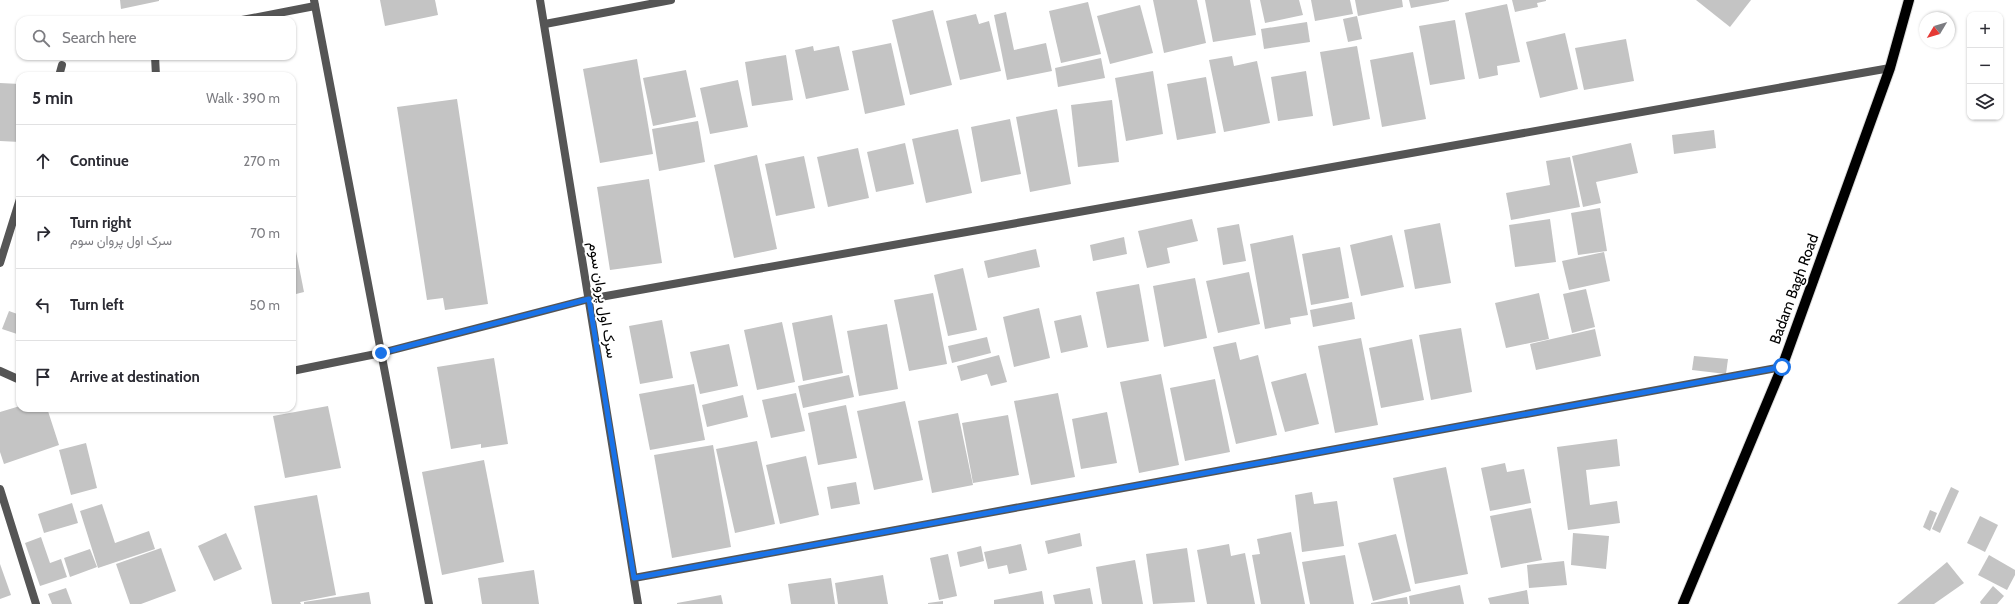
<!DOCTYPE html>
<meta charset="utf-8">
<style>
:root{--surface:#fff;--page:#f2f2f3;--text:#2b2b33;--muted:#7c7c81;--line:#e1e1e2}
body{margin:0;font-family:Cabin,Vazirmatn,sans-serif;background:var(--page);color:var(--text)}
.controls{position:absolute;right:12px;top:12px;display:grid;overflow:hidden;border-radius:8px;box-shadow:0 1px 3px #0004}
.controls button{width:36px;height:36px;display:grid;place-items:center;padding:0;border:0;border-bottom:1px solid var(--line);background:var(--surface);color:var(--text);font:20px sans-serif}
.compass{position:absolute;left:1919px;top:12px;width:36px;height:36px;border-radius:50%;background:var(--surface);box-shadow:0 1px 3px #0004;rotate:232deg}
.stop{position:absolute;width:12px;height:12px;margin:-9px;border:3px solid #1a73e8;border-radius:50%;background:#fff}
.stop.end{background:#1a73e8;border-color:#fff;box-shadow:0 1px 4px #0008}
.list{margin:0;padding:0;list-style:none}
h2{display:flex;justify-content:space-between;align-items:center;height:52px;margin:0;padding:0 16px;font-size:17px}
h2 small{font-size:13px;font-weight:400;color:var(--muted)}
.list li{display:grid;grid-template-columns:26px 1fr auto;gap:12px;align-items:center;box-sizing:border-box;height:72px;padding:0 16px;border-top:1px solid var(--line)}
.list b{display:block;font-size:15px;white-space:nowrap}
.list p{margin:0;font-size:13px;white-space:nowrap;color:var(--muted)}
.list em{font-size:13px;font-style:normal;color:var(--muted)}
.icon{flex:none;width:22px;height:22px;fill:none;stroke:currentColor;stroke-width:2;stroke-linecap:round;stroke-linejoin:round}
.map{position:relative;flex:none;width:2015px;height:604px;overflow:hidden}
.search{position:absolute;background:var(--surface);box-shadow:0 1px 3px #0004;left:16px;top:16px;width:280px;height:44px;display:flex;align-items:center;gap:10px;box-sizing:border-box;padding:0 14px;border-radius:12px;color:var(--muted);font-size:15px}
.panel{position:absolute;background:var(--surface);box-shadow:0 1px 3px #0004;left:16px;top:72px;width:280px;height:340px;border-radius:12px}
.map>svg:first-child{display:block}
.building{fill:#c4c4c4}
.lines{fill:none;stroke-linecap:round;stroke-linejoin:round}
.primary-casing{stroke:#dbdbdb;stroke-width:12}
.street{stroke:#555;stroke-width:8}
.primary{stroke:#000;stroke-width:10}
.route{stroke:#1a73e8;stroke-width:5}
.labels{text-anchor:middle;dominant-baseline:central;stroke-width:4;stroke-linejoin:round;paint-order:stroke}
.street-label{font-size:15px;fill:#000;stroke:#fff}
</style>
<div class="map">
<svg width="2015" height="604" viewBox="0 0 2015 604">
<rect width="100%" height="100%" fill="#fff"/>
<g class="building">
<polygon points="120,0 159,0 159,1 121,9"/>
<polygon points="380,0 435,0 438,15 385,26"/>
<polygon points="1153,0 1197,0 1206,43 1164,53"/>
<polygon points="1205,0 1250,0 1256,35 1213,42"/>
<polygon points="1260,0 1299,0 1303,15 1265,23"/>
<polygon points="1311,0 1350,0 1353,14 1315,21"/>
<polygon points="1355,0 1402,0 1403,7 1358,16"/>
<polygon points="1409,0 1449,0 1449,1 1411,8"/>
<polygon points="1512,0 1546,0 1546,1 1537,3 1538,7 1515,12"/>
<polygon points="1696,0 1751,0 1730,27"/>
<polygon points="1088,2 1101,54 1061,63 1049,11"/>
<polygon points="1507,4 1520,62 1497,66 1498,75 1479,79 1465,13"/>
<polygon points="1140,5 1153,53 1110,64 1097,16"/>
<polygon points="933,10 952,85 910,95 892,20"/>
<polygon points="1006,12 1014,50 1046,43 1052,71 1007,80 994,15"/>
<polygon points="976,14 979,24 989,21 1001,71 960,80 946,21"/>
<polygon points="1357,16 1362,39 1348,42 1343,19"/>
<polygon points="1455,20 1465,79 1430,85 1419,26"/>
<polygon points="1307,22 1310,42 1264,49 1261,29"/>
<polygon points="1565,33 1578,89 1540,98 1526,42"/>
<polygon points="1626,39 1634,81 1584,90 1575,48"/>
<polygon points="891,43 905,105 865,114 852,51"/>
<polygon points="813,46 814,51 839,46 849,90 806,99 795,50"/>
<polygon points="1357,46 1370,119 1333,126 1320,52"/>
<polygon points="1413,52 1426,119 1382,127 1370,60"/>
<polygon points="786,55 793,100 752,106 745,62"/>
<polygon points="1232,56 1234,66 1257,61 1270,123 1224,132 1209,60"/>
<polygon points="1101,58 1105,78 1058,87 1055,68"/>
<polygon points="637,59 653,154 600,163 583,69"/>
<polygon points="686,70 696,117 653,126 643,78"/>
<polygon points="1153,71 1163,134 1126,141 1115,78"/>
<polygon points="1306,71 1313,116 1278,121 1271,77"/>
<polygon points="1206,77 1216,133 1177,140 1167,84"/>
<polygon points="738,80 748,127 710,134 700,88"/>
<polygon points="0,83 20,84 20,142 0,141"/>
<polygon points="457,99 488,304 445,310 443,298 427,300 397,107"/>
<polygon points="1112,100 1119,162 1078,167 1071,105"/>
<polygon points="1057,109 1071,184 1030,192 1016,117"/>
<polygon points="1010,119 1021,174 981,182 971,127"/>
<polygon points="698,121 705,162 659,171 652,129"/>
<polygon points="958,129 972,193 926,203 912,139"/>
<polygon points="1714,130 1716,148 1674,154 1672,135"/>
<polygon points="905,143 914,184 876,192 867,152"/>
<polygon points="1631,143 1638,173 1596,182 1601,203 1583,207 1572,156"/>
<polygon points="858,148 869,198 828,207 817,157"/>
<polygon points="757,155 777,249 734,258 714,165"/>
<polygon points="804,156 815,208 776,216 765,164"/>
<polygon points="1570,157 1580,207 1511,220 1506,193 1550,185 1546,161"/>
<polygon points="649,179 662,263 610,270 597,187"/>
<polygon points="1600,208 1607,251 1578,255 1571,213"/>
<polygon points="1192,219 1198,241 1167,248 1170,263 1147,268 1138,231"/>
<polygon points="1550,219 1556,262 1515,267 1509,225"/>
<polygon points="1440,223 1451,283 1415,289 1404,230"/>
<polygon points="1239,224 1246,261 1223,265 1217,228"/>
<polygon points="292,231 304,292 292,295"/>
<polygon points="1293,235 1308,315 1290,318 1291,324 1265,329 1250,244"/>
<polygon points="1392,235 1404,287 1361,296 1350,245"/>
<polygon points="1124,237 1127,254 1093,261 1090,245"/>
<polygon points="1340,247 1349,298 1311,305 1302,254"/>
<polygon points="1036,249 1040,267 988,278 984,261"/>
<polygon points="1604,252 1610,281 1569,290 1562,261"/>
<polygon points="963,268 977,330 948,336 934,275"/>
<polygon points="1249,272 1260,324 1218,333 1206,281"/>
<polygon points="1195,278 1207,338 1164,347 1153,286"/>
<polygon points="1139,284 1149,341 1107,348 1096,292"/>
<polygon points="1586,289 1595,327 1572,333 1563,294"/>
<polygon points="933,293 947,364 909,371 894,300"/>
<polygon points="1539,293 1549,339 1506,348 1495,303"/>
<polygon points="1352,302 1355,319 1313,327 1310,310"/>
<polygon points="1039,308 1050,358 1014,367 1003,317"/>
<polygon points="9,311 20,315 20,335 2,329"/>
<polygon points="832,315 843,373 803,381 792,323"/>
<polygon points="1081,315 1088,347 1061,353 1054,321"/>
<polygon points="662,320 673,378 640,384 629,326"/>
<polygon points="782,322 795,382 757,390 744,330"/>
<polygon points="887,324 898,389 859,396 847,331"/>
<polygon points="1461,328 1472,392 1431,400 1419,335"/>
<polygon points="1595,329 1601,356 1536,370 1530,344"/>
<polygon points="987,337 991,353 952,363 948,346"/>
<polygon points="1361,338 1378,425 1335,433 1318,346"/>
<polygon points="1412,339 1424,400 1381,408 1369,348"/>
<polygon points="1236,342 1240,360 1258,355 1277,435 1236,444 1213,347"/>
<polygon points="729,344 738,386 700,394 690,352"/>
<polygon points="999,355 1007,382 991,386 987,374 961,381 957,366"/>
<polygon points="1694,356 1728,359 1726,374 1692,370"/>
<polygon points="494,358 508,444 481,448 481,444 451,449 437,367"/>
<polygon points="1306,373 1319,424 1285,432 1271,382"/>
<polygon points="1161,374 1179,465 1139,473 1120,382"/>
<polygon points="849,375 854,397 803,408 798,386"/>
<polygon points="1215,379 1230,452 1185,461 1170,388"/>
<polygon points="694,384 705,440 650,450 639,394"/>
<polygon points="796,393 805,431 771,438 762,400"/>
<polygon points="1058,393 1075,477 1031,485 1014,401"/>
<polygon points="743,395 748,417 707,427 702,405"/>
<polygon points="905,401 923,480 874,490 857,411"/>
<polygon points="846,405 857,458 818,465 808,413"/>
<polygon points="20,406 20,408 47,408 59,445 4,464 0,452 0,412"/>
<polygon points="328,406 341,468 285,478 273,416"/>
<polygon points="1107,412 1117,463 1081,469 1072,419"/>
<polygon points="958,413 973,485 932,493 918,421"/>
<polygon points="1008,415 1019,475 973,483 962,423"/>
<polygon points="1617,439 1620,466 1586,470 1590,505 1617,501 1620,523 1568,530 1557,447"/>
<polygon points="757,441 775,524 735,533 716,449"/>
<polygon points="86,443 97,488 71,495 59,450"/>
<polygon points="713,445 731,547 672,558 654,455"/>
<polygon points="806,456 819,515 780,524 766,465"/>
<polygon points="484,460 504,562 442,575 422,472"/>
<polygon points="1505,463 1507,472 1524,469 1531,503 1490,511 1481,468"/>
<polygon points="1446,467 1468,574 1415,584 1393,478"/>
<polygon points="856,482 860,504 831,509 827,487"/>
<polygon points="1951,487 1959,491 1940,533 1932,529"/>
<polygon points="1312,492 1314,504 1337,501 1344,546 1302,552 1295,495"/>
<polygon points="317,495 336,595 300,602 301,604 272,604 254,506"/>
<polygon points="72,503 78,523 44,533 38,514"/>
<polygon points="102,504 115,543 149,531 155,549 98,568 80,511"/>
<polygon points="1531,508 1542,560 1501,568 1490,516"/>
<polygon points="1930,510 1937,513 1930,531 1923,527"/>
<polygon points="1980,516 1998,525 1985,552 1967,543"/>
<polygon points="1291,532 1305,604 1261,604 1252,555 1260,554 1257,539"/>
<polygon points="226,533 242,569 214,581 198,546"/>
<polygon points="1080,533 1082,546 1048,554 1045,541"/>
<polygon points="1573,533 1609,536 1606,569 1571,565"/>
<polygon points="1396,534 1411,591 1373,601 1358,543"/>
<polygon points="41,537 50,563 61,559 67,577 40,586 25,543"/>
<polygon points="1021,544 1027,570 1009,574 1007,565 988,569 984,552"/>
<polygon points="1229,544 1231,556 1245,553 1255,604 1207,604 1197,550"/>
<polygon points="981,546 984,561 960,567 957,552"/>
<polygon points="161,548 176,591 141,604 130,604 116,564"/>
<polygon points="1187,548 1195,602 1153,604 1146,554"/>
<polygon points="90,549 97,567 70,577 64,558"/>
<polygon points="948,554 957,596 939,600 930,558"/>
<polygon points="1345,555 1354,604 1310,604 1302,562"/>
<polygon points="1989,555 2015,570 2015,575 2007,590 1978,575"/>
<polygon points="1135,560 1143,604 1102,604 1096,567"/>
<polygon points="1564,561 1567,585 1529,588 1527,565"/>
<polygon points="1947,562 1964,583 1934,604 1897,604"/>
<polygon points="0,564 11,595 0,599"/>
<polygon points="534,570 539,604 482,604 478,578"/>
<polygon points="883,575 888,604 838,604 835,583"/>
<polygon points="831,578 835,604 791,604 788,584"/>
<polygon points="1460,585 1464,604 1410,604 1409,596"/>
<polygon points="1993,586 2004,596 1997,604 1981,604 1980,602"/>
<polygon points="66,588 72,604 52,604 48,594"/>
<polygon points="1090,588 1093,604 1055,604 1053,595"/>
<polygon points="1527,590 1529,604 1490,604 1488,598"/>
<polygon points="1042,591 1044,604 994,604 994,600"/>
<polygon points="369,592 371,604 304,604 304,602"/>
<polygon points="721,595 723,604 677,604 677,603"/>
<polygon points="1407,597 1408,604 1371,604 1371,603"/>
<polygon points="943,601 943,604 928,604 928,603"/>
</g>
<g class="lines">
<defs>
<polyline id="primary" points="1683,604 1782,367 1890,68 1909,0"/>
</defs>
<use href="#primary" class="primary-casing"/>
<g class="street">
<polyline points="314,0 429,604"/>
<polyline points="540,0 638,604"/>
<polyline points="242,20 315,6"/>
<polyline points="545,24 671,0"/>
<polyline points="155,56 156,76"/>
<polyline points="59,76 62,65"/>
<polyline points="0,263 20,199"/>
<polyline points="0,371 20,380"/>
<polyline points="292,371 381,353 589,299 1890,68"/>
<polyline points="0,489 36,604"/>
<polyline points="634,578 1782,367"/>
</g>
<use href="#primary" class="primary"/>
</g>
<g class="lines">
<polyline class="route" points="381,353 589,299 634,578 1782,367"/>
</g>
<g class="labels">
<g class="street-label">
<text transform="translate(1794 289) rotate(-70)">Badam Bagh Road</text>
<text transform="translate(603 300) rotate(81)">سرک اول پروان سوم</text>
</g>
</g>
</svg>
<div class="controls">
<button>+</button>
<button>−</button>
<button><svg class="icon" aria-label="layers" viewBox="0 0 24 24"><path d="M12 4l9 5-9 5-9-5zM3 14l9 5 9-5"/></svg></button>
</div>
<svg class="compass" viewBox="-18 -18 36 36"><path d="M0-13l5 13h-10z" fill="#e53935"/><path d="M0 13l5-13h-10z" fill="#7c7c81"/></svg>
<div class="stop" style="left:1782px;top:367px"></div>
<div class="stop end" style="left:381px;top:353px"></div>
<div class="search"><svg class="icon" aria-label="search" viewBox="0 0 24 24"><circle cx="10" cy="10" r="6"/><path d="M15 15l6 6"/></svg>Search here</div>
<section class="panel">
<h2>5 min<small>Walk · 390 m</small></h2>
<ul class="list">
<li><svg class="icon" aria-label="ahead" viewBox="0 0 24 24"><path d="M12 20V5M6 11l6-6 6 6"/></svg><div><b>Continue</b></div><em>270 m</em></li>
<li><svg class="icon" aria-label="right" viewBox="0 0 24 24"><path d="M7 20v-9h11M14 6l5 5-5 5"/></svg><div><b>Turn right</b><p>سرک اول پروان سوم</p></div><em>70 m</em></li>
<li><svg class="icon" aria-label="left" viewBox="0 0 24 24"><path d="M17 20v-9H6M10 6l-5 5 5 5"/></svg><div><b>Turn left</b></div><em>50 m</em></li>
<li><svg class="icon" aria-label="arrive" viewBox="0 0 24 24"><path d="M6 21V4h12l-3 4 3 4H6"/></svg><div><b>Arrive at destination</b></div></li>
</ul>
</section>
</div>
